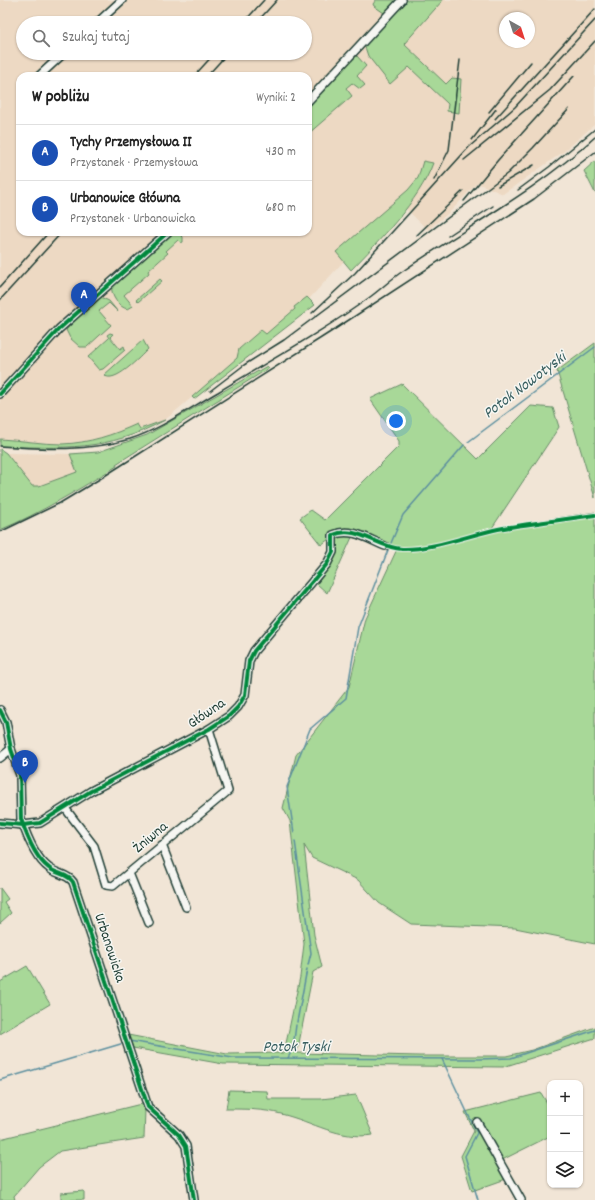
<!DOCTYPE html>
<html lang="pl">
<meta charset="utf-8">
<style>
:root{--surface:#fff;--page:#f2f2f2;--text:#222;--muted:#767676;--line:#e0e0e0;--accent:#111827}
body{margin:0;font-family:Dekko,sans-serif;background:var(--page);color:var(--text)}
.controls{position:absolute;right:12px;bottom:12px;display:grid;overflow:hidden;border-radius:8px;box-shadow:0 1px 3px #0004}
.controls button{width:36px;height:36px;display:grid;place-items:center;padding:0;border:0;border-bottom:1px solid var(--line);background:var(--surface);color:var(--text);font:20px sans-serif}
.compass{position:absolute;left:499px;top:12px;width:36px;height:36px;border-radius:50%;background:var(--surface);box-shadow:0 1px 3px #0004;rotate:141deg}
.you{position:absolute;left:396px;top:421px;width:14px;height:14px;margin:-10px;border:3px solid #fff;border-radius:50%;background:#1a73e8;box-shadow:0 0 0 6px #1a73e833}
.badge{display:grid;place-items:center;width:26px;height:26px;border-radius:50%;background:var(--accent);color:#fff;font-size:13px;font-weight:700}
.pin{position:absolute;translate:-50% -33px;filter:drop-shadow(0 1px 2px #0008)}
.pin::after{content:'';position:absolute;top:21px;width:14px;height:12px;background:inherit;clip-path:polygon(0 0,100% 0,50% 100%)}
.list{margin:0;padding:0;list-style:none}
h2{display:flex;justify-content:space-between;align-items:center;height:52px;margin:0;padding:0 16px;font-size:17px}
h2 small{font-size:13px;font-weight:400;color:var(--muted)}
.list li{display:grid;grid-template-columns:26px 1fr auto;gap:12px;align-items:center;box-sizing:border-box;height:56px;padding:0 16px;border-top:1px solid var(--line)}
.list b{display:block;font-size:15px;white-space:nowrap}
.list p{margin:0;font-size:13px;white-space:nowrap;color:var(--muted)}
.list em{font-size:13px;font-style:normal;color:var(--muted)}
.icon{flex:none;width:22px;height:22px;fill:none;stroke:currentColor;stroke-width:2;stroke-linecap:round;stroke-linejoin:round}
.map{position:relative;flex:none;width:595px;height:1200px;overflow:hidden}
.search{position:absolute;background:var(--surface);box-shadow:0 1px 3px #0004;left:16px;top:16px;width:296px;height:44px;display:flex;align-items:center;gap:10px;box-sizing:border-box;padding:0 14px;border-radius:22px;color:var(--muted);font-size:15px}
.panel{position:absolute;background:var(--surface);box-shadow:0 1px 3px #0004;left:16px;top:72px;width:296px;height:164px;border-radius:12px}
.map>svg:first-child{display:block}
.built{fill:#edd9c3;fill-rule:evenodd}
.green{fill:#a8d898;stroke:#648a66}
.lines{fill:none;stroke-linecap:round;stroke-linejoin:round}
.stream{stroke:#5c8f9f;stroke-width:1.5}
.minor-casing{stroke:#1f3d34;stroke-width:10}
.minor{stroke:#f6f6f2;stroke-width:7}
.rail{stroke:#1f3d34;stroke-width:1.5}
.cycleway-casing{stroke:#f6f6f2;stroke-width:6}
.cycleway{stroke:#00873e;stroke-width:4}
.labels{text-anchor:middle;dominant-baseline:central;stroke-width:3;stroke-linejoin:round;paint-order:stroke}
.street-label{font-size:15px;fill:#1f3d34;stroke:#f6f6f2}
.water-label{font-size:16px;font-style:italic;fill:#385f60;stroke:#f6f6f2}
</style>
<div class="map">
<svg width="595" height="1200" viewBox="0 0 595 1200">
<rect width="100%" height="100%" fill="#f1e5d6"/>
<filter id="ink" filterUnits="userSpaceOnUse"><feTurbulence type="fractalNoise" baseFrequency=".025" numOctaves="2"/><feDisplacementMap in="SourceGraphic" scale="8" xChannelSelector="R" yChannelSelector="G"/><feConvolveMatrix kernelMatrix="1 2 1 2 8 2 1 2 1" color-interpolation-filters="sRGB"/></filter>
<g filter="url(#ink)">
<g class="built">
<path d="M0 0H595V124L566 150 503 194 477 183 452 210 428 230 405 208 344 261 309 299 165 420 140 429 137 425 104 438 87 441 61 444 0 439ZM505 18H529V42H505ZM23 23H305V53H23ZM20 76H308V232H20Z"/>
<polygon points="6,453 70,454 78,472 39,486 32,486"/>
</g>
<g class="green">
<polygon points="376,0 397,0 384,13 374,6 373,4"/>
<polygon points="406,0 443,0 404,44 446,84 452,78 461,79 459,113 447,111 448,104 409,67 390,84 368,56 365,47 367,43"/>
<polygon points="357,56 366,66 357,76 365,85 360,89 352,83 346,88 352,96 308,134 308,107 350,61"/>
<path d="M423 161 433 163C420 200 378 242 351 270L336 252 408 190 418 178Z"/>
<polygon points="595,161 595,193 584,171"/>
<path d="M173 232H178L183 237V242L181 243 178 240 166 251 168 253 148 271 149 273 124 295 133 306 128 309C119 308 110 295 112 286Z"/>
<polygon points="160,279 162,281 138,302 136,300"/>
<polygon points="100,297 109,301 118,312 109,303 99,311 111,325 87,347 80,347 70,338 66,330 96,299"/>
<polygon points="307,297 315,305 194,399 192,397 237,358 239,349 261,330 266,334 295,309 294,307"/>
<polygon points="110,333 113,334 110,337 120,349 124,346 125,350 103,369 99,370 88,357 109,338 107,335"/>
<path d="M143 340 148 349C140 357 114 385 104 375Z"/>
<polygon points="595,343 595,498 557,371"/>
<path d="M267 366 269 368 116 464 117 466C79 489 41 513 0 530V449L6 453 32 486H39L77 472 70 454 98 452 147 435Z"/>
<path d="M402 384 478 459 531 406 553 408 559 427 492 528 595 512V944L515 928 411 924 379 903 358 880 312 858 304 845 314 935 322 967 313 972 297 1053 419 1056H506L532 1050 595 1027V1038L503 1067 223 1064 133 1048 128 1035 227 1054 284 1053 300 977 304 944 290 821 283 808 296 755 349 687 365 618 398 547 384 549 353 535 327 593 317 584C329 567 341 556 333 536L321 545 300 518 311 510 325 520 399 446V441L370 399Z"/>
<path d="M165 420C106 452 64 448 0 446V439C20 440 42 444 62 444 89 443 113 435 137 424L140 429Z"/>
<polygon points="0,888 8,899 4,902 11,913 0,923"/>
<polygon points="27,966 50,1004 0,1034 0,982"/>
<path d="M229 1090 267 1091 268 1099H321L356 1095 373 1135C338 1140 314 1122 281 1114 263 1109 245 1109 226 1109Z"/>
<polygon points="541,1093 550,1108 550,1136 496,1163 506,1179 472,1191 461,1156 474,1131 465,1112"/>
<polygon points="141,1104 145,1110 144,1138 60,1151 39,1167 14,1196 15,1200 0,1200 0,1139"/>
<polygon points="84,1191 84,1200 61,1200 61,1193"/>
</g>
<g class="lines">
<g class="stream">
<polyline points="468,442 595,347"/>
<polyline points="391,543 403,515 464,445"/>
<polyline points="294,833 287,787 310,729 346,698 358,627 388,550"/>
<polyline points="295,841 311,953 308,965"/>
<polyline points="297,1022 307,969"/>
<polyline points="129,1041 233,1058 479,1059 511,1058 595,1030"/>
<polyline points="288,1058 293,1048 296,1025"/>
<polyline points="442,1059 477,1133 465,1156 478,1200"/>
<polyline points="0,1080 124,1043"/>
</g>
<defs>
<g id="minor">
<polyline points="97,23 122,0"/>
<polyline points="39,76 64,53"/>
<polyline points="308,101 402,0"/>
<polyline points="0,394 59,329 168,232"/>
<path d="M0 710 6 722 11 749 20 775 21 819C26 834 35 858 49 868 56 874 68 874 73 882L148 1107 179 1135 186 1146 194 1200"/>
<polyline points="0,758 11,749"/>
<polyline points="65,808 94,846 106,885 113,886 228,791 209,729"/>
<path d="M0 823 23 825 40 823 91 791 209 729 229 716 238 707 245 695 249 661 254 651 327 564 333 552V535C351 527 368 539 385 546"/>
<polyline points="162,845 186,907"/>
<polyline points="129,873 149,923"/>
<polyline points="477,1122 521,1200"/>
</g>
</defs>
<use href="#minor" class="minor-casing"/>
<use href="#minor" class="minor"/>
<g class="rail">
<polyline points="243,23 264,0"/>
<polyline points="256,23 277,0"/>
<polyline points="194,76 215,53"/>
<polyline points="207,76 228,53"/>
<polyline points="489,112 531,62"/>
<polyline points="495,119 595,9"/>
<polyline points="472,140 496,109"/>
<polyline points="464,160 550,90 595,41"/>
<polyline points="434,180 449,150 460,60"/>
<polyline points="498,186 534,165"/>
<polyline points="518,190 549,167 595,129"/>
<polyline points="464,201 498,160 574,76"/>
<polyline points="417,235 463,191"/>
<polyline points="448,236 493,206"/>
<polyline points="0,287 49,232"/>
<polyline points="0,300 62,232"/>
<polyline points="312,313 355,273 469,147 515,107 595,20"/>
<polyline points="210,391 244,365 284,340 508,173 533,148 569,109"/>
<path d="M0 446C45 449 86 452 130 439 161 429 190 408 218 392 269 361 322 332 370 297 381 289 391 279 403 271 467 227 537 190 595 137"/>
<polyline points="0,532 60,503 103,477 329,333 534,199 595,152"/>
</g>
<defs>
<g id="cycleway">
<polyline points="0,394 59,329 168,232"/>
<path d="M0 710 6 722 11 749 20 775 21 819C26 834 35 858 49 868 56 874 68 874 73 882L148 1107 179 1135 186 1146 194 1200"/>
<path d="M0 823 23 825 40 823 91 791 209 729 229 716 238 707 245 695 249 661 254 651 327 564 333 552V535C356 524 378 548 402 549 431 550 469 535 498 529 530 523 563 520 595 515"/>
</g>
</defs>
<use href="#cycleway" class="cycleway-casing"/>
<use href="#cycleway" class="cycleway"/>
</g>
</g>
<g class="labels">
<g class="street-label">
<text transform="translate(207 714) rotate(-34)">Główna</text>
<text transform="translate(151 838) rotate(-40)">Żniwna</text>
<text transform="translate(109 948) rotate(72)">Urbanowicka</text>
</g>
<g class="water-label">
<text transform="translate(525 386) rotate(-37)">Potok Nowotyski</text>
<text x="296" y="1047">Potok Tyski</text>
</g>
</g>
</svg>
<div class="controls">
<button>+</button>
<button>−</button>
<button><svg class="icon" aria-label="layers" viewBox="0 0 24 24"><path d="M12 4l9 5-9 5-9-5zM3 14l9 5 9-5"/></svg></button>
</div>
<svg class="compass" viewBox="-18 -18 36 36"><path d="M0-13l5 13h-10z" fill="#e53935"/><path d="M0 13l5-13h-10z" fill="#767676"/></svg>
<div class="you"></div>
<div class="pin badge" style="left:84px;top:315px;background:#1a4fb4">A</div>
<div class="pin badge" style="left:25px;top:783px;background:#1a4fb4">B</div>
<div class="search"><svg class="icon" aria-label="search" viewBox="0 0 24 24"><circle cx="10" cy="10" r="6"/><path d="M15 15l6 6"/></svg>Szukaj tutaj</div>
<section class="panel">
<h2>W pobliżu<small>Wyniki: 2</small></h2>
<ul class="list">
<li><span class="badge" style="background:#1a4fb4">A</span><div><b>Tychy Przemysłowa II</b><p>Przystanek · Przemysłowa</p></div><em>430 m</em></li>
<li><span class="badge" style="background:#1a4fb4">B</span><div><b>Urbanowice Główna</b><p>Przystanek · Urbanowicka</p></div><em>680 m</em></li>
</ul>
</section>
</div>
